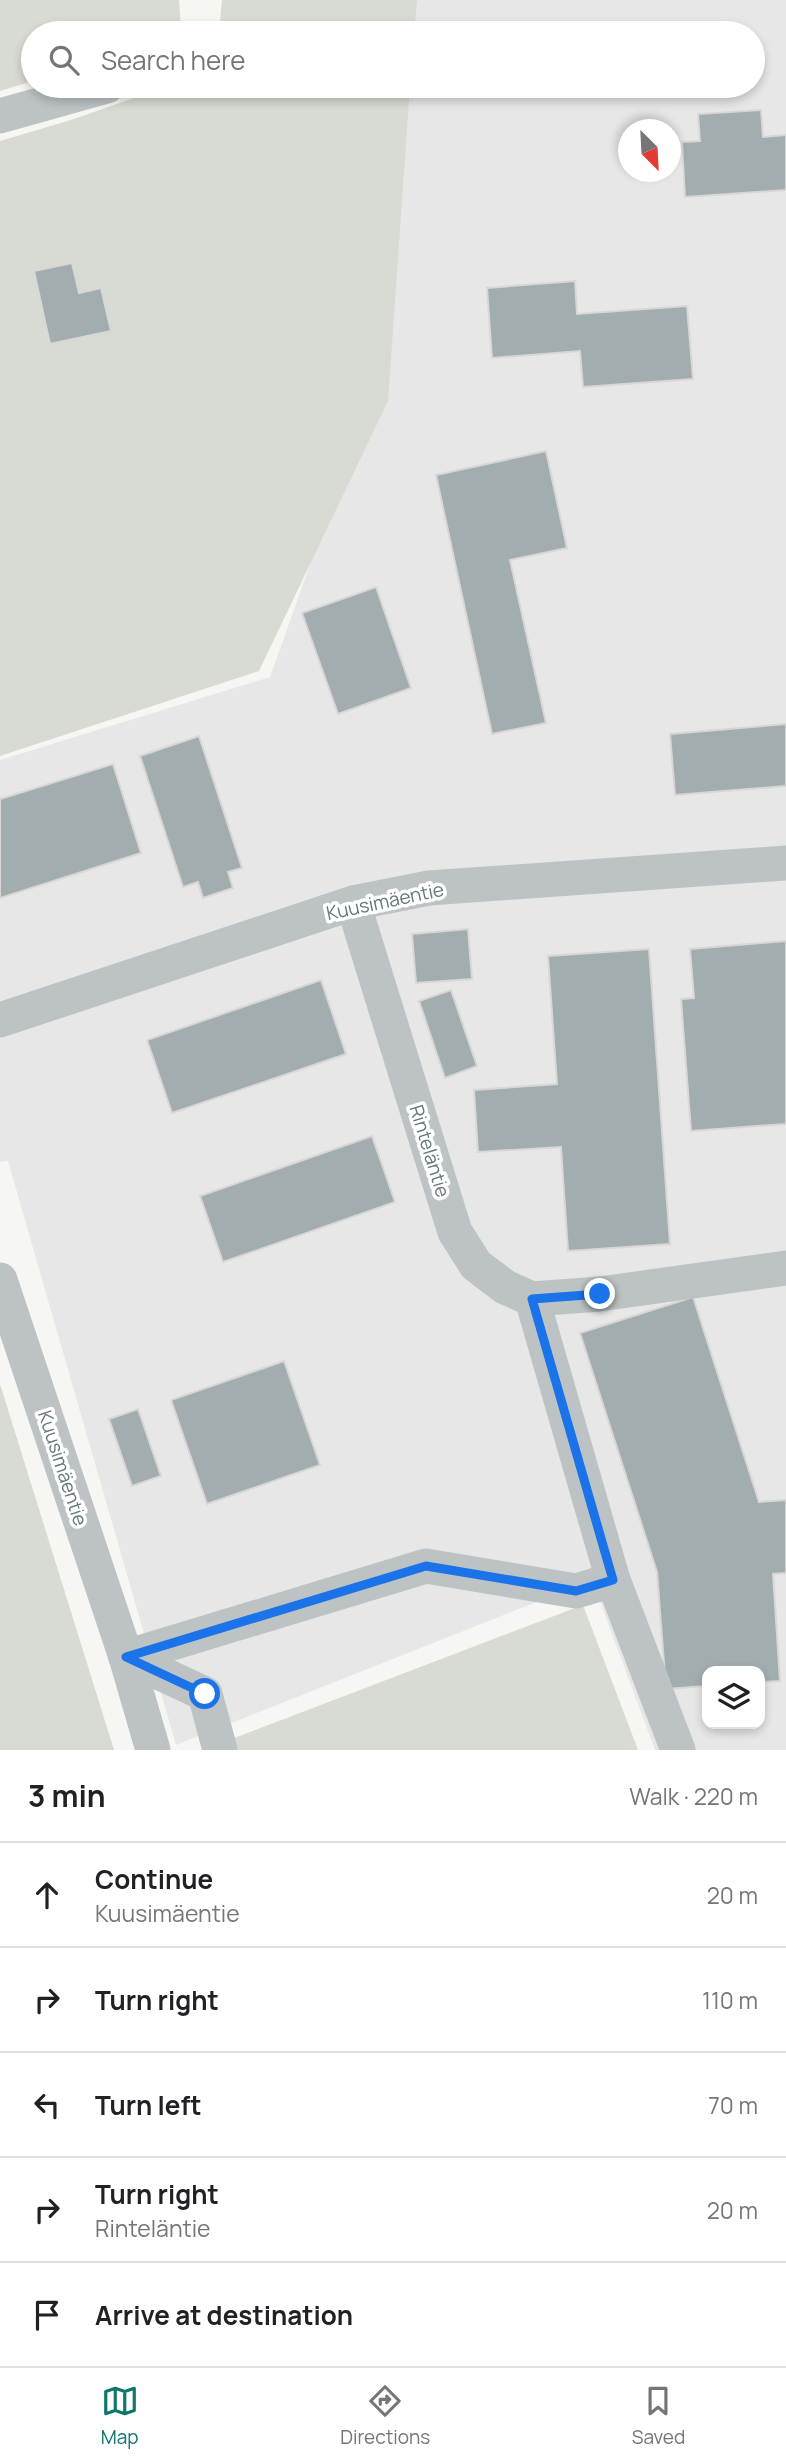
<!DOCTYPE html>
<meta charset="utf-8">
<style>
:root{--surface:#fff;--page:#f2f2f2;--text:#202124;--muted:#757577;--line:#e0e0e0;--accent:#0f766e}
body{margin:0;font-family:Manrope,sans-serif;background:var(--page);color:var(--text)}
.controls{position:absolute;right:21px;bottom:21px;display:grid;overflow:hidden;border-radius:14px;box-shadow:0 4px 10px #0003}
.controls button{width:63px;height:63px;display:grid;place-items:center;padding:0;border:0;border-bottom:2px solid var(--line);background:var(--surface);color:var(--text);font:35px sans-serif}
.compass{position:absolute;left:618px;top:119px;width:63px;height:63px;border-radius:50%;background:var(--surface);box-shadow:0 4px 10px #0003;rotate:156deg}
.stop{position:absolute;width:21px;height:21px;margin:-16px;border:5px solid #1a73e8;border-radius:50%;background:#fff}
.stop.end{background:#1a73e8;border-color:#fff;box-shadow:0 2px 7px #0008}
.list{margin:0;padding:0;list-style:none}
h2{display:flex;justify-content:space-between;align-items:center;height:91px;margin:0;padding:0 28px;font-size:30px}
h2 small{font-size:23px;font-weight:400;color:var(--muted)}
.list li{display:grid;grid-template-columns:46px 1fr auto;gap:21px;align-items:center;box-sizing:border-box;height:105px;padding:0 28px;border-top:2px solid var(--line)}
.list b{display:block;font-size:26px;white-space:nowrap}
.list p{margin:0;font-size:23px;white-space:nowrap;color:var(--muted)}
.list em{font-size:23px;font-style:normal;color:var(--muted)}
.icon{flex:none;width:38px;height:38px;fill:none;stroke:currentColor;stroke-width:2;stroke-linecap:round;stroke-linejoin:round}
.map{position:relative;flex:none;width:786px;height:1750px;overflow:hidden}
.search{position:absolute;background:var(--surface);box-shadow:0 4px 10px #0003;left:21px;right:21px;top:21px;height:77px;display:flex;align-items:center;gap:18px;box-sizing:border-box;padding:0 24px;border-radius:38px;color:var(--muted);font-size:26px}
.sheet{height:616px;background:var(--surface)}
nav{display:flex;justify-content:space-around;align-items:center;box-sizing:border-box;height:98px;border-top:2px solid var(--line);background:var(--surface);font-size:19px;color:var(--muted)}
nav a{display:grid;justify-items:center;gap:4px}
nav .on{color:var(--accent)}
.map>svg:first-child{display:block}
.built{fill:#e7e7e7;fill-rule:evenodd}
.green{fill:#d7dbd3}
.building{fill:#a2adb0;stroke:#d8d7d6;stroke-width:2}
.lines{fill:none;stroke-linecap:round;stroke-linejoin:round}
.minor{stroke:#bdc3c5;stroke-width:35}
.route{stroke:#1a73e8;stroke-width:9}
.labels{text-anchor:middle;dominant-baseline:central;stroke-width:7;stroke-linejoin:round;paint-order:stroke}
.street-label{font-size:19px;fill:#63777c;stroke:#fff}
</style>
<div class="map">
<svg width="786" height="1750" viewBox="0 0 786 1750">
<rect width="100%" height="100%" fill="#f6f6f3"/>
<path class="built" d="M397 0H786V1750H655L592 1580 176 1745 8 1161 0 1162V760L270 677 372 391 391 86H753V33H395ZM628 130H670V172H628ZM707 1671H760V1724H707Z"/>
<g class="green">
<polygon points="0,0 179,0 181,31 175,33 33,33 33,81 0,91"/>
<polygon points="222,0 417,0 414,33 219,33"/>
<polygon points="168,86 410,86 388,401 259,671 0,756 0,141 71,120"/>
<polygon points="0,1384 114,1750 0,1750"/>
<polygon points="583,1605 638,1750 203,1750"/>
</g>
<g class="building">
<polygon points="761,110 763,137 786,135 786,190 685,197 682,142 700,141 698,114"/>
<polygon points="72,263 79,293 101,288 111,331 50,344 34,271"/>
<polygon points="575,281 577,314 687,306 693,379 583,387 580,351 492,358 487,288"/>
<polygon points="546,451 567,548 510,560 546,723 492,734 436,475"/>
<polygon points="376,587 411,688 338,714 302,613"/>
<polygon points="786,724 786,786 675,795 670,734"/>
<polygon points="199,736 242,868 228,872 233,888 203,898 198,882 183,887 140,756"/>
<polygon points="113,764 141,853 0,898 0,799"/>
<polygon points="468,929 472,979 416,983 412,934"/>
<polygon points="786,941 786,1124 691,1131 681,999 694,998 690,949"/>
<polygon points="649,949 670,1244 568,1251 561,1147 478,1152 474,1090 557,1084 548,956"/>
<polygon points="321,980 346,1054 172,1113 147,1040"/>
<polygon points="451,990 477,1066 445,1078 419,1001"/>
<polygon points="372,1136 395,1202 223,1262 200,1196"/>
<polygon points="693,1297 759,1502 786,1500 786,1573 773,1574 780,1681 760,1682 760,1671 707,1671 707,1686 666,1689 657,1572 580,1333"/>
<polygon points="284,1361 320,1465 207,1504 171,1400"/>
<polygon points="138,1409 161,1476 132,1486 109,1419"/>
</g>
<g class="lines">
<g class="minor">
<polyline points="0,116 107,86"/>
<polyline points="353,903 455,1232 476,1265 505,1287 532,1299 600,1294 786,1268"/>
<polyline points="0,1020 353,903 429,888 786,863"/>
<polyline points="0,1280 126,1657 153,1750"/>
<polyline points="532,1299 613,1580 678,1750"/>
<polyline points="126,1657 426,1566 576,1591 613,1580"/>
<polyline points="126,1657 205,1694 220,1750"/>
</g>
</g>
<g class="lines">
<polyline class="route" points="205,1694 126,1657 426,1566 576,1591 613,1580 532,1299 600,1294"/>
</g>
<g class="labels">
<g class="street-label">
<text transform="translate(385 901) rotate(-12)">Kuusimäentie</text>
<text transform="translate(430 1151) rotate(73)">Rinteläntie</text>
<text transform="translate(63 1468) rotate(72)">Kuusimäentie</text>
</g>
</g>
</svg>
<div class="controls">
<button><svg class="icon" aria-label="layers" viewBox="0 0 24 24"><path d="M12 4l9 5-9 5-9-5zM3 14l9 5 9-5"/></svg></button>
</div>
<svg class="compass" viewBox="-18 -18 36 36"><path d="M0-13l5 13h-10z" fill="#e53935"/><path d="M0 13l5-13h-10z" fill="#757577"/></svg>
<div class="stop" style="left:205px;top:1694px"></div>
<div class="stop end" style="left:600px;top:1294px"></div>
<div class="search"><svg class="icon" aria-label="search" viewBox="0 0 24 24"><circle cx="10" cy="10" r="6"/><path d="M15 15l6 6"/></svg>Search here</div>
</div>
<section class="sheet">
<h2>3 min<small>Walk · 220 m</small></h2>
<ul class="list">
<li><svg class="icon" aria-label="ahead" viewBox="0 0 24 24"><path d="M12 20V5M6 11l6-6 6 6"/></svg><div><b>Continue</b><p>Kuusimäentie</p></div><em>20 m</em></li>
<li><svg class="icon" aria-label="right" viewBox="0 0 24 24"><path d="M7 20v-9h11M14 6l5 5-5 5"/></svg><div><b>Turn right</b></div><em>110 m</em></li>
<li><svg class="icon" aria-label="left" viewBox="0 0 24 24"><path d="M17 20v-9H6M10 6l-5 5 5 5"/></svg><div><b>Turn left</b></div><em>70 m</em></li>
<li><svg class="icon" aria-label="right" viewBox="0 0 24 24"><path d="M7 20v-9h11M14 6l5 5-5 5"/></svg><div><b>Turn right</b><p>Rinteläntie</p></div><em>20 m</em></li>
<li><svg class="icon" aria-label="arrive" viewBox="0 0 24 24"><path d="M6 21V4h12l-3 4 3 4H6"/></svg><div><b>Arrive at destination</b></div></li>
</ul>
</section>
<nav>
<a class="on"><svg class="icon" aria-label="map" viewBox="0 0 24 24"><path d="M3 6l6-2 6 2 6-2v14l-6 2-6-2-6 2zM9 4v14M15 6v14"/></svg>Map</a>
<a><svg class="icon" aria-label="directions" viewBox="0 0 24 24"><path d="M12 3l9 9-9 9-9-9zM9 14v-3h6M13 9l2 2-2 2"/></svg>Directions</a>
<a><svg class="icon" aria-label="saved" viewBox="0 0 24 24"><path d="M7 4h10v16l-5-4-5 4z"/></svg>Saved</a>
</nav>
